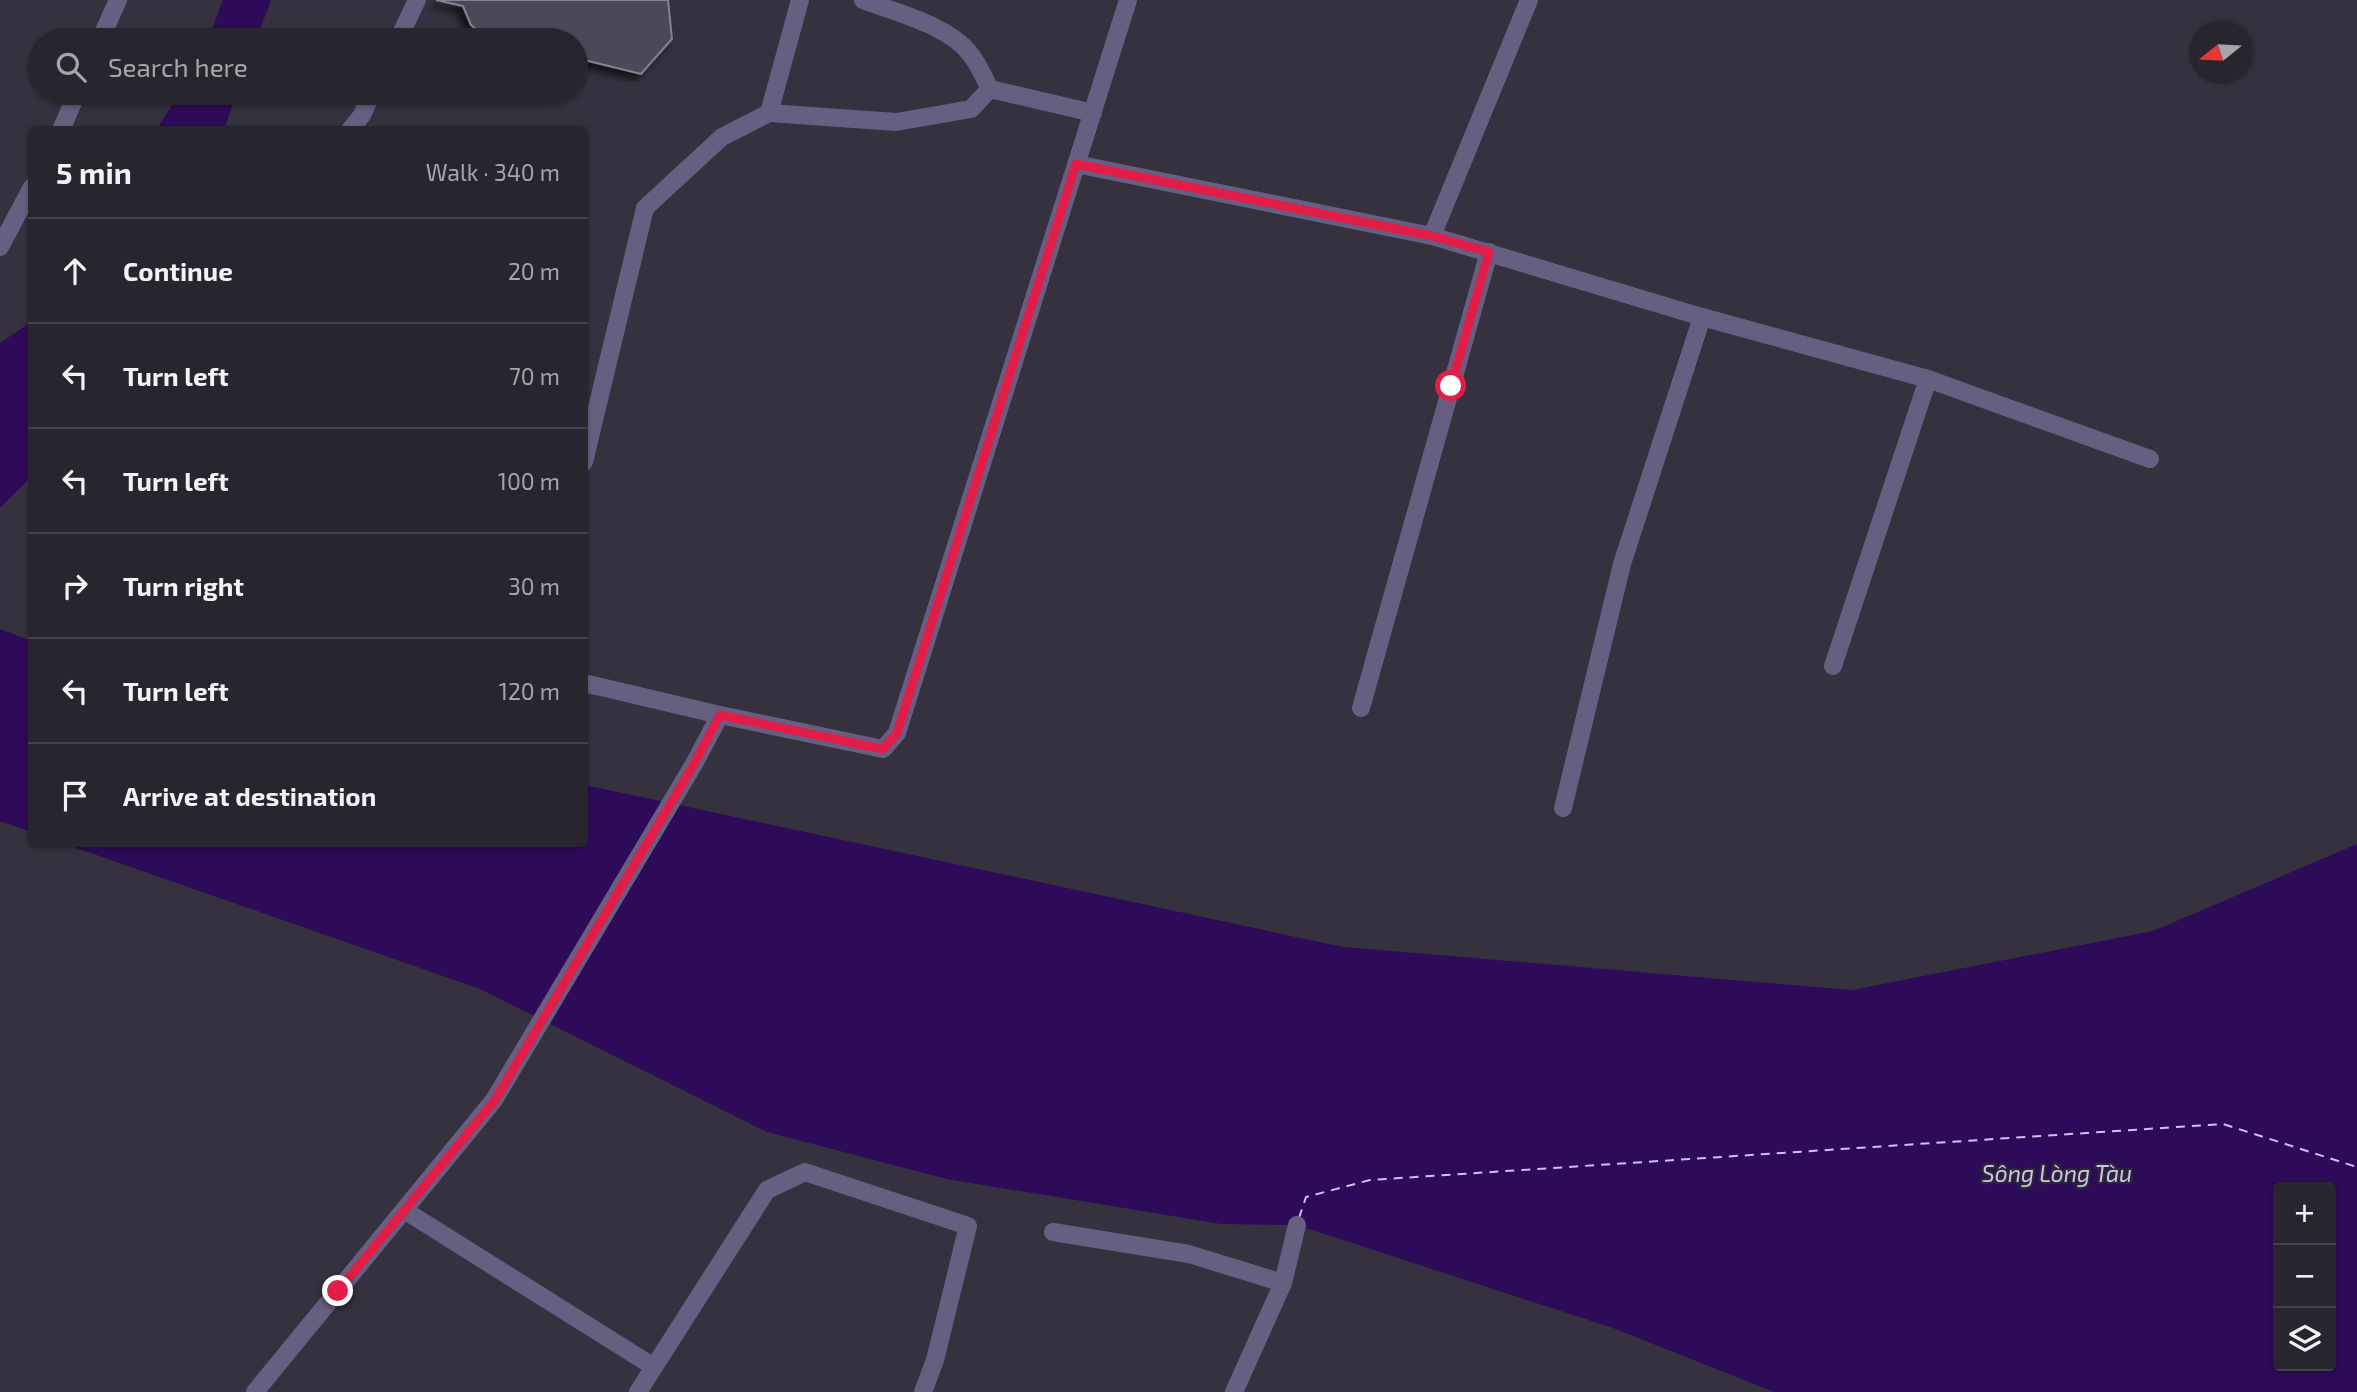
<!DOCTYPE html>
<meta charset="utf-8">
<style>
:root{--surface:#28252f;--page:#34313b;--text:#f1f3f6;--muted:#a5a5aa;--line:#44424b}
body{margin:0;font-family:"Exo 2",sans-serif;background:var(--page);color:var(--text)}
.controls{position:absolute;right:21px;bottom:21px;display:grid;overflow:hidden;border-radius:7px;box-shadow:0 2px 5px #0004}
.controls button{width:63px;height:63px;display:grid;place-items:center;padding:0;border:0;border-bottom:2px solid var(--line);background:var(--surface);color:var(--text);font:35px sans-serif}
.compass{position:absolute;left:2189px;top:21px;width:63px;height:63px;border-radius:50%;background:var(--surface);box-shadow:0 2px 5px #0004;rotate:252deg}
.stop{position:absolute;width:21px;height:21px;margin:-16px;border:5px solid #e11d48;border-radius:50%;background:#fff}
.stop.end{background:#e11d48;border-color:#fff;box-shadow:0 2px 7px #0008}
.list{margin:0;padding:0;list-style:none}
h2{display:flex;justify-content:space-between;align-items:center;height:91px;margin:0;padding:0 28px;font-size:30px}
h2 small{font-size:23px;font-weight:400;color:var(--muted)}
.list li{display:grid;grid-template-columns:46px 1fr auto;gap:21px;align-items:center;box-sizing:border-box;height:105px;padding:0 28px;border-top:2px solid var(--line)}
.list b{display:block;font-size:26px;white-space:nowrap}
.list em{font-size:23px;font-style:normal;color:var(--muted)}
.icon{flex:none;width:38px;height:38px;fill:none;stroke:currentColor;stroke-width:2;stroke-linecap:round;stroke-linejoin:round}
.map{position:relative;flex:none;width:2357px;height:1392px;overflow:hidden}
.search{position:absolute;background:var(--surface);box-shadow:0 2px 5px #0004;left:28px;top:28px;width:560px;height:77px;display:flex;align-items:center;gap:18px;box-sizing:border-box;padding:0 24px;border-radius:38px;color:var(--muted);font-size:26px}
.panel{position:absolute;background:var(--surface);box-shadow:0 2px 5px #0004;left:28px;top:126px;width:560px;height:721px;border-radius:7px}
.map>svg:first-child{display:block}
.water{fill:#2d0b58;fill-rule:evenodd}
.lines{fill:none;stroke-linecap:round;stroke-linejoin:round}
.ferry{stroke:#cec3ef;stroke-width:2;stroke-dasharray:9 7;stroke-linecap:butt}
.building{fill:#4c4958;stroke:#858192;stroke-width:2;filter:url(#shadow)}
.minor{stroke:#675f82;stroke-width:18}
.route{stroke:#e11d48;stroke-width:9}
.labels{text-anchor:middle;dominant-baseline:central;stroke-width:5;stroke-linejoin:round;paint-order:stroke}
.water-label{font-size:23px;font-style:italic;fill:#cec3ef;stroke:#2b2735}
</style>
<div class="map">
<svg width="2357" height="1392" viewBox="0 0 2357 1392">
<defs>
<filter id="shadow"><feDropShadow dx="-6" dy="6" stdDeviation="3.5" flood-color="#0009"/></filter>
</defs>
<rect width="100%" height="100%" fill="#35313f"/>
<g class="water">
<polygon points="223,0 271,0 256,40 208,40"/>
<polygon points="179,93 237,93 224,129 157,129"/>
<polygon points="31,322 31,477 0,508 0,343"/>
<polygon points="0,629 31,641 31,832 0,821"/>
<path d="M585 785 1343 947 1852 990 2153 931 2357 844V1392H1774L1613 1328 1297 1225 1221 1224 947 1179 767 1132 480 989 65 844H584ZM2278 1187H2331V1366H2278Z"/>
</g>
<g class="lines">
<polyline class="ferry" points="1299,1218 1306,1197 1370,1180 2223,1124 2357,1167"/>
</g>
<polygon class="building" points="436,0 668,0 672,39 641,74 576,58 576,40 501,40 485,36 471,25 463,6"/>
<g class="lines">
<g class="minor">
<path d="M863 0C897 13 949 25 971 55 979 65 984 78 990 89"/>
<polyline points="100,40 118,0"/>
<polyline points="398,40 417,0"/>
<polyline points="769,113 800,0"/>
<polyline points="61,130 77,93"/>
<polyline points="350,130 362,115 372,93"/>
<polyline points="1076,164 1432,236 1702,317 1928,379 2150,459"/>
<polyline points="1432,236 1529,0"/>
<polyline points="0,247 32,187"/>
<polyline points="584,462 645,208 722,137 769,113 896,122 971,109 990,89 1093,113"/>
<polyline points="1833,666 1928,379"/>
<polyline points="584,683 720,715 883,749 897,733 1128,0"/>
<polyline points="1361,708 1489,252"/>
<polyline points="1563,808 1622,564 1702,317"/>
<polyline points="404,1210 654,1367"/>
<polyline points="1053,1232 1189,1254 1283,1283"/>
<polyline points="255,1392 494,1100 694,764 720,715"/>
<polyline points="638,1392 767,1190 805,1172 968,1226 935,1360 923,1392"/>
<polyline points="1234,1392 1283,1283 1297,1225"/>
</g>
</g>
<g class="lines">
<polyline class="route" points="338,1291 495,1100 694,764 720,715 883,749 897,733 1076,164 1432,236 1489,252 1451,386"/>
</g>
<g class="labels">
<g class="water-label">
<text x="2057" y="1173">Sông Lòng Tàu</text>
</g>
</g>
</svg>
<div class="controls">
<button>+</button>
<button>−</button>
<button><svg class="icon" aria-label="layers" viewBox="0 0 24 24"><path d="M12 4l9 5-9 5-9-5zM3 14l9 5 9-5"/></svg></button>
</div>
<svg class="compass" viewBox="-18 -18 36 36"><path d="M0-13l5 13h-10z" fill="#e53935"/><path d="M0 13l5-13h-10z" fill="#a5a5aa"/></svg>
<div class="stop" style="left:1451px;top:386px"></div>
<div class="stop end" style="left:338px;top:1291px"></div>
<div class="search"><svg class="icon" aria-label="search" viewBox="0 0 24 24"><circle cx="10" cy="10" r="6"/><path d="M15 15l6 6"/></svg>Search here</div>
<section class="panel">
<h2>5 min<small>Walk · 340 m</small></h2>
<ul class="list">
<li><svg class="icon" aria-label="ahead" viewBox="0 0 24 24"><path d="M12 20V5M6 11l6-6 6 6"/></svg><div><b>Continue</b></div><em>20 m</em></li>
<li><svg class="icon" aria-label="left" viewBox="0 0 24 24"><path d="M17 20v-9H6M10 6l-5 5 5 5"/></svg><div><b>Turn left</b></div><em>70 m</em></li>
<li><svg class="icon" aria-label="left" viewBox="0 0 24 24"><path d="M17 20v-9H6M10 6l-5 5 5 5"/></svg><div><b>Turn left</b></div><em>100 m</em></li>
<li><svg class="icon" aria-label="right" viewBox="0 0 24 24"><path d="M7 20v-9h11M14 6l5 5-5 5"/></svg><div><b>Turn right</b></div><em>30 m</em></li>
<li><svg class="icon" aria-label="left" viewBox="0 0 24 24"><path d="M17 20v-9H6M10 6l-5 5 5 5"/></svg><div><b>Turn left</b></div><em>120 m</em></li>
<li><svg class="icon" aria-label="arrive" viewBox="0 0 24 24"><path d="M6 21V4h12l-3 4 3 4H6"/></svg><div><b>Arrive at destination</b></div></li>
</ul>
</section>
</div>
